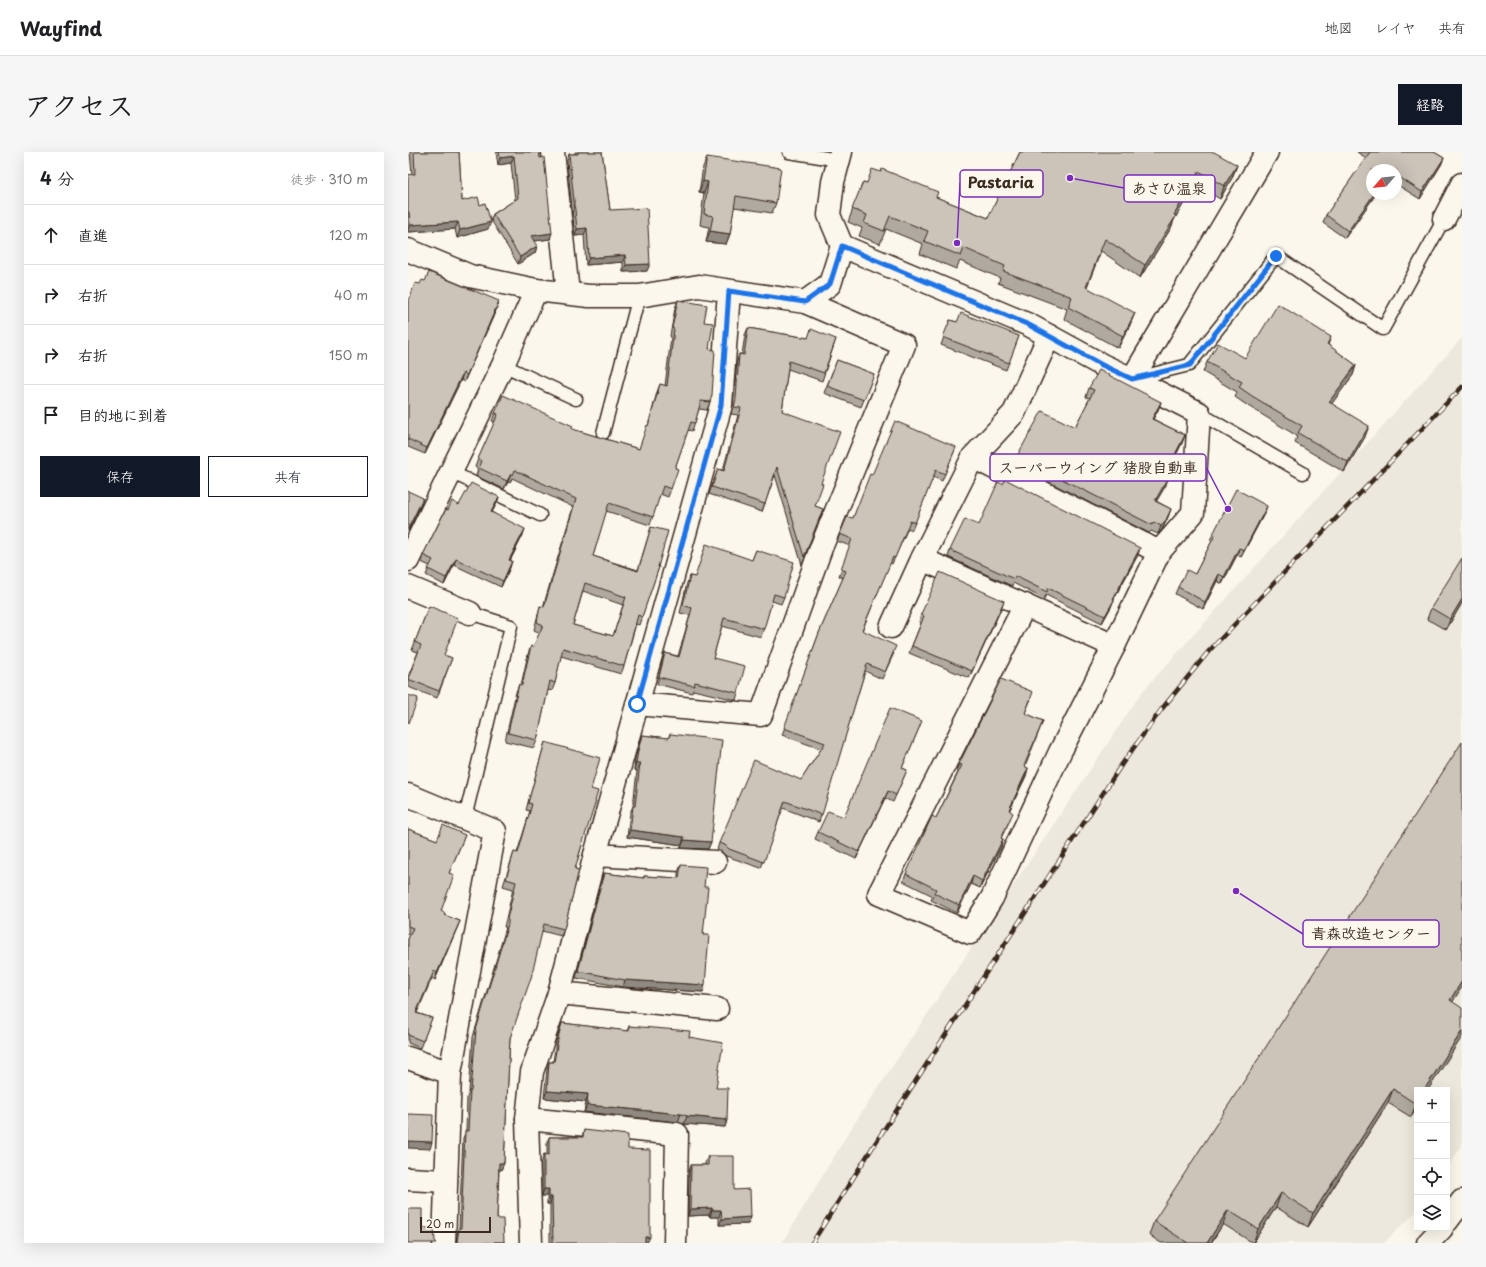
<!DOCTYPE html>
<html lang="ja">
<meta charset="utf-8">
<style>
:root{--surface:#fff;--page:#f6f6f6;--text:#202124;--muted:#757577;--line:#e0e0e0;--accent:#111827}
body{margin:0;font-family:"Playpen Sans","Klee One",sans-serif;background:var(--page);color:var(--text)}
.controls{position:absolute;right:12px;bottom:12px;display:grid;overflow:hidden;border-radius:0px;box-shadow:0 4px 16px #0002}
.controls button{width:36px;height:36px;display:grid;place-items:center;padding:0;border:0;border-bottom:1px solid var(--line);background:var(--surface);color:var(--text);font:20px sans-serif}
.compass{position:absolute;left:958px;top:12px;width:36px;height:36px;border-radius:50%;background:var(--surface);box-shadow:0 4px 16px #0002;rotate:242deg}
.scale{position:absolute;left:12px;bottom:10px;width:71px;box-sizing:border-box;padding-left:4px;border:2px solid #3b2a1e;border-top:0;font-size:11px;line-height:14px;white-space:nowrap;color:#3b2a1e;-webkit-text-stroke:3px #fbf7ec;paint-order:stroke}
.stop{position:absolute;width:12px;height:12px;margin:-9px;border:3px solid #1a73e8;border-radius:50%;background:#fff}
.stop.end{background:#1a73e8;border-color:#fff;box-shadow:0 1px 4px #0008}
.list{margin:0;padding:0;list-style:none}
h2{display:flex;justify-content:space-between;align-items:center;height:52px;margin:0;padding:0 16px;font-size:17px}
h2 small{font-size:13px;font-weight:400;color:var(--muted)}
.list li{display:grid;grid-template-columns:26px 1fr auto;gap:12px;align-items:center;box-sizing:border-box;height:60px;padding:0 16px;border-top:1px solid var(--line)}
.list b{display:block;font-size:15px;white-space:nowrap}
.list em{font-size:13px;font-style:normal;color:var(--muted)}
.actions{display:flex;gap:8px;padding:12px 16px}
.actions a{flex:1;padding:9px 0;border:1px solid var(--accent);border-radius:0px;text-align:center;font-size:14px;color:var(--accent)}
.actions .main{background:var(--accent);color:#fff}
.icon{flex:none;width:22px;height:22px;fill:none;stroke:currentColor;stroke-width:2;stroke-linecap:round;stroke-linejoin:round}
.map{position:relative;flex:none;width:1054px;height:1091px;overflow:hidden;border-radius:0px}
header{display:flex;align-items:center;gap:24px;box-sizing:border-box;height:56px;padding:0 20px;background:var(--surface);border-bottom:1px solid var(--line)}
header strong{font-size:19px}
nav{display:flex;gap:22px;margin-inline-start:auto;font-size:14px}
.intro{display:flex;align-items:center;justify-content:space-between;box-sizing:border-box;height:96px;padding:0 24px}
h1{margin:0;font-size:28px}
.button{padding:10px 18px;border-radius:0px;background:var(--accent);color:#fff;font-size:14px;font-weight:700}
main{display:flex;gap:24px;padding:0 24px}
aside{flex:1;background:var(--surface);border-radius:0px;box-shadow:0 4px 16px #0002}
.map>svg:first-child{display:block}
.built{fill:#ede8dd}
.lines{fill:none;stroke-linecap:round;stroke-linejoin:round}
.lane-casing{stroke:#3b2a1e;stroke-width:15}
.street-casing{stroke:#3b2a1e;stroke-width:25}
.secondary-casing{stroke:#3b2a1e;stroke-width:25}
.lane{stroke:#fbf7ec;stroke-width:12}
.street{stroke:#fbf7ec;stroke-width:22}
.secondary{stroke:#fbf7ec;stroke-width:22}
.rail-casing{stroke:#3b2a1e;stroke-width:4.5}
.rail{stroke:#fbf7ec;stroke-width:3;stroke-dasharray:9;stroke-linecap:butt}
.wall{fill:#afa99f;stroke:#3b2a1e;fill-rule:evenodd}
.shaded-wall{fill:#8f8982;stroke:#3b2a1e}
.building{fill:#ccc4b9;stroke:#3b2a1e;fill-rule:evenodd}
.route{stroke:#1a73e8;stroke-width:5}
.leader{fill:none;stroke:#7b2cbf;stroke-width:1.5}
.callout-dot{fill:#7b2cbf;stroke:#fbf7ec;stroke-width:1.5}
.callout{fill:#fbf7ec;stroke:#7b2cbf;stroke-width:1.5}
.callout-label{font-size:15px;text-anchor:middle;font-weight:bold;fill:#3b2a1e}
</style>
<header>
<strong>Wayfind</strong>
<nav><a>地図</a><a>レイヤ</a><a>共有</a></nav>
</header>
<div class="intro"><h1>アクセス</h1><a class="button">経路</a></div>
<main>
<aside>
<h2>4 分<small>徒歩 · 310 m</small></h2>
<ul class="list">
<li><svg class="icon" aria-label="ahead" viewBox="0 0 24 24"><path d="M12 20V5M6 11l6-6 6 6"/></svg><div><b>直進</b></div><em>120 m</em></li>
<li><svg class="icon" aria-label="right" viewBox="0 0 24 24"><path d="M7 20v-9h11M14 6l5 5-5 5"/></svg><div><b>右折</b></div><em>40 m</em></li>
<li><svg class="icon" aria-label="right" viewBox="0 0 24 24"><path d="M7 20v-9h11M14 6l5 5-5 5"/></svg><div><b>右折</b></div><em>150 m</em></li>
<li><svg class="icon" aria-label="arrive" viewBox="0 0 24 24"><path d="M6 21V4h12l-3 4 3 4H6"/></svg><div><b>目的地に到着</b></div></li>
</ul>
<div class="actions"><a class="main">保存</a><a>共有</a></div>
</aside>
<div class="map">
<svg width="1054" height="1091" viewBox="0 0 1054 1091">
<rect width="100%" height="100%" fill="#fbf7ec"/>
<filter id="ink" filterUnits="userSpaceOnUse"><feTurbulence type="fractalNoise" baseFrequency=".025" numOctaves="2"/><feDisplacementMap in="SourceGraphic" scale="8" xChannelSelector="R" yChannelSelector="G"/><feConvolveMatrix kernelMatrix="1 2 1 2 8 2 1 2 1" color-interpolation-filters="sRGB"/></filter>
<g filter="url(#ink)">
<polygon class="built" points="1054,186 1054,993 1039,1017 1039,938 1009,938 1009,1059 976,1091 374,1091 442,978 734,540"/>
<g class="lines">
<defs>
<g id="lane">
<polyline points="381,0 431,8"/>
<polyline points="95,213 168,247"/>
<polyline points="725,227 781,213 868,104 975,177 1036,67"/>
<polyline points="791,261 895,321"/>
<polyline points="195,281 231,144"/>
<polyline points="43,320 132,363"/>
<polyline points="57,666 103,474 62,461"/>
</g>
<g id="street">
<polyline points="145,0 160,141"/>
<polyline points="1036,67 1054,32"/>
<polyline points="0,98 62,124 128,138 181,144 231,144 291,134 397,150 422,132 434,94 621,173 694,213 724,227 791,261 785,361 751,400 706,494 652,600 584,746 562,781 471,742 617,453"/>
<polyline points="724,227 859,0"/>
<polyline points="565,305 606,261 641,184"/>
<polyline points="0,408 95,213 128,138"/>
<polyline points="0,435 62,461"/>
<polyline points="483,475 514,407"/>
<polyline points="706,494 514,407 565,305 751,400"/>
<polyline points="229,552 353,563 413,396 496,193 397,150"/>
<polyline points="0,643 87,679 42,921 0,906"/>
<polyline points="187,703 307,710"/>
<polyline points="151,841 309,857"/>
<polyline points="119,967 269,982 267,1091"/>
<polyline points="0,1027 38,1029"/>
<polyline points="36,1091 42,921"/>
<polyline points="123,1091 119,967 124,920 151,841 187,703 313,253 321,139"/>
</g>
<g id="secondary">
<polyline points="433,0 425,30 421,63 434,94"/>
<polyline points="1039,1069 1054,1049"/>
<polyline points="1020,1091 1034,1076"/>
</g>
</defs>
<use href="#lane" class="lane-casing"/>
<use href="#street" class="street-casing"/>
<use href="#secondary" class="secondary-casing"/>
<use href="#lane" class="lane"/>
<use href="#street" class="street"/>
<use href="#secondary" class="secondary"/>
<defs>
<polyline id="rail" points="404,1091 466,993 714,612 753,558 801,499 1054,235"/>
</defs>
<use href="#rail" class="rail-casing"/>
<use href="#rail" class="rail"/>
</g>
<g class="wall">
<polygon points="2,0 51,0 54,49 80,77 49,86 47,77 0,80 0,23 4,23"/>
<polygon points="88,0 131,0 142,87 126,89 129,94 127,101 110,112 83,68 85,62 107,48 103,11 90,13"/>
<polygon points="167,0 194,0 202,58 239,119 215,120 215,110 178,113 176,83 167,84 159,9 161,2 167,2"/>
<polygon points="612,0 829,13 824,26 812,47 787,32 766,68 763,76 732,126 693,99 679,135 722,173 710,196 656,167 659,157 590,131 592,126 552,109 548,117 512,102 515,92 478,77 472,92 451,84 454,76 440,70 455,30 459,31 528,45 580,66"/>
<polygon points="949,0 1026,0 1036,6 1033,13 1012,47 988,32 988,18 964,18 964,42 968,42 937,86 915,71 918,63 958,6"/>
<polygon points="299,5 368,51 364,61 326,55 322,82 318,92 298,90 301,75 292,73 296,41 291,40 295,15"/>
<path d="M270 148 296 170 301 197 302 250 299 258 291 257 284 279 280 278 267 316 263 337 260 345 252 342 242 373 198 359 185 404 230 418 243 375 250 415H251L231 473 228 472 216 514 213 522 153 504 147 531 144 539 140 538 129 588 126 596 97 589 108 540 111 532 113 533 120 502 123 494 125 495 132 481 126 478 132 454 135 455 165 355 104 326 102 331 100 330 96 337 68 324 70 317 67 315 70 307 87 270 84 269 87 261 164 277 231 297 240 274 249 240 252 232 257 234 263 185 262 184 267 156ZM175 439 215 453 205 484 165 473Z"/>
<polygon points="0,151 89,156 56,230 53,228 17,302 0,295"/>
<polygon points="542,168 549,170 611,184 598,218 533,193"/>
<polygon points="340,176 400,186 428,187 414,229 380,217 374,259 413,331 407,354 415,357 394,413 367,323 354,360 301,342 310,317 315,318 330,263 323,262 325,254 329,209 331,202 334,202 337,183"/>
<polygon points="923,185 920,193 948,213 945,223 923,252 957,285 936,320 887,291 889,284 840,254 827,245 829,240 795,220 799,210 837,206"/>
<polygon points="429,208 466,222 453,255 416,241"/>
<polygon points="681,236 753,250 750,258 745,267 777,283 774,291 758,323 758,333 748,349 763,357 760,365 754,378 750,382 743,379 741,381 606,312 609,304 667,275 682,246 678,245"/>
<polygon points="548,295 534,329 525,325 504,378 500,376 484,412 482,411 454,479 486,501 474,527 457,519 411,670 375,656 353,716 318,704 314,700 309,698 311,691 393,628 413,597 374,583 411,481 435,426 431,424 442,394 429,389 432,382 445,366 464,323"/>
<polygon points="91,345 89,351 84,360 115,383 102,409 104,409 93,435 46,413 36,433 18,423 22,414 13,410 15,403 40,358 51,353"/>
<polygon points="857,360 833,405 829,403 814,432 809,429 795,457 767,442 770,435 787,422 804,389 802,388 805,382"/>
<polygon points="571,373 730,403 705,448 703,455 694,471 638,443 636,447 605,431 604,434 540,405 542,398"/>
<polygon points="348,398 376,445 373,452 364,449 353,485 314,474 305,506 330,541 328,548 285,538 284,541 249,532 255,508 257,501 270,504 282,463 272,461 279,431 282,424 286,425 344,408"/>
<polygon points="1054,451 1038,478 1019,467 1023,456"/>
<polygon points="21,454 36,503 44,506 29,546 0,535 0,525 10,500 4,498"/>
<polygon points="593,457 561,526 501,501 513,471 511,470 513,462"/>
<polygon points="623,547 617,561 635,569 617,615 620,616 618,624 601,659 602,668 593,686 595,687 593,695 572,736 563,732 549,761 523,748 525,744 495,729 498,722 528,666 550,620 548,619 551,612"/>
<polygon points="511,576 494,616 499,618 485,650 477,646 448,707 407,687 410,680 436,665"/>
<polygon points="262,582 303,690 300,697 273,696 274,693 219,685 222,661 225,654 229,619 226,618 227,606 234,583 260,586"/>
<polygon points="137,590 183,637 173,696 167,717 156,777 153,784 134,779 102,886 96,1011 93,1018 91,1018 89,1067 96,1091 48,1091 49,1083 51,1076 55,986 58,979 59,946 61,940 65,885 97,779 98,775 96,775 105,737 95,734 106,700 109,701 122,659 118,658 135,597"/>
<polygon points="0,677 29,688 57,683 41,721 33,759 36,763 52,769 27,828 24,826 9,861 24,866 12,896 0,891 0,787 2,783 0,782"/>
<polygon points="273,713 296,735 295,783 295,840 215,835 168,826 193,728 196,721 235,726 236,724 270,726 270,720"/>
<polygon points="1045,850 1009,938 1009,956 1003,965 980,951 900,1075 868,1055 845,1091 815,1072 803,1091 753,1091 741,1083 746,1069"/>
<polygon points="154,871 219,879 221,874 281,885 308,936 319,968 317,975 276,972 270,970 176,960 178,950 136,946 139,917 141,910 145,910 148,889"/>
<polygon points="176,978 220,997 239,1091 142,1091 142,1052 139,1052 139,1044 134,1044 134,1009 136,1002 139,1003 139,991 141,985 174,985"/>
<polygon points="300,1004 326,1038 343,1065 340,1072 311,1073 311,1065 302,1065 301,1063 280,1064 281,1020 283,1013 297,1013 297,1011"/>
</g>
<g class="shaded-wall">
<polygon points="106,4 103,11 90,13 92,6"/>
<polygon points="1036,6 1033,13 1012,47 1014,40"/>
<polygon points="829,13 824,26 812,47 816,34"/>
<polygon points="791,19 787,32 766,68 763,76 732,126 737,113"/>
<polygon points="295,29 300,30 296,41 291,40"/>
<polygon points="966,42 968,42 937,86 940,79"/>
<polygon points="50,70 47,77 0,80 0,77 2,73"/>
<polygon points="83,70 80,77 49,86 52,78"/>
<polygon points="179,76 176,83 167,84 169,77"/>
<polygon points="302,79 322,82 318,92 298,90"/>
<polygon points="144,81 142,87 120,90 123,84"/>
<polygon points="129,94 127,101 110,112 112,105"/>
<polygon points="217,103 215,110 178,113 181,106"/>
<polygon points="242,112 239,119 215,120 218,113"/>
<polygon points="91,149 89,156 56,230 59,223"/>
<polygon points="727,161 722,173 710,196 715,184"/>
<polygon points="948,213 945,223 917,261 921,250"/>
<polygon points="55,221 53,228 17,302 19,296"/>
<polygon points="753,250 750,258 741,275 744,267"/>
<polygon points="961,274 957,285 936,320 940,310"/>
<polygon points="777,283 774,291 754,331 757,322"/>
<polygon points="103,322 100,330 96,337 99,329"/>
<polygon points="761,324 758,333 744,357 747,349"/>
<polygon points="91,345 89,351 81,366 83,360"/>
<polygon points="15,346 13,353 0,379 0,377"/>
<polygon points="859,354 857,360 833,405 836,398"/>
<polygon points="763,357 760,365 754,378 750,382 753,374"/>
<polygon points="117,377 115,383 99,414 101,408"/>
<polygon points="732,396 730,403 702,454 705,447"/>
<polygon points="831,396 829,403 814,432 816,425"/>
<polygon points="48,407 46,413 36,433 38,426"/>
<polygon points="104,409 102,416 93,435 95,429"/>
<polygon points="811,422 809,429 795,457 797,450"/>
<polygon points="1054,447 1054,451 1038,478 1042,467"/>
<polygon points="706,448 703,455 694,471 697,464"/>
<polygon points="596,449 593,457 561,526 564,519"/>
<polygon points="228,611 232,611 229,619 226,618"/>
<polygon points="620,616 618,624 598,666 601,658"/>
<polygon points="480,639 477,646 448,707 451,700"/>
<polygon points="222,678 276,685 274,693 219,685"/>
<polygon points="595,687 593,695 572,736 574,729"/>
<polygon points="276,688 303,690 300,697 273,696"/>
<polygon points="565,724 563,732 549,761 551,753"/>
<polygon points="52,769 49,776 27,828 29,821"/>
<polygon points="217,828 297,833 295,840 215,835"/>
<polygon points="1054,829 1054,835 1037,862 1042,848"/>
<polygon points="1054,879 1054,885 1020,938 1016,938"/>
<polygon points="985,937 980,951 900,1075 905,1061"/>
<polygon points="139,939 180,942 178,950 136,946"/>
<polygon points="1009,950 1009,956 1003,965 1008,952"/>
<polygon points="179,953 273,962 270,970 176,960"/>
<polygon points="279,964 319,968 317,975 276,972"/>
<polygon points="0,989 24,990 22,997 0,996"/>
<polygon points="91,1011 96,1011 93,1018 89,1018"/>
<polygon points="136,1037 141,1037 139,1044 134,1044"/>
<polygon points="873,1041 868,1055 845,1091 850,1077"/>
<polygon points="141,1045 144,1045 142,1052 139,1052"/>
<polygon points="304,1056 301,1063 280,1064 282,1057"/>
<polygon points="304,1058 313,1058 311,1065 302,1065"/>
<polygon points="820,1058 815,1072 803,1091 799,1091"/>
<polygon points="343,1065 340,1072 311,1073 314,1067"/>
<polygon points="237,1085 242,1085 239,1091 235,1091"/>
<rect x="86" y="1090" width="10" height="1"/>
</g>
<g class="building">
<polygon points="6,0 51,0 54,49 70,45 72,53 77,51 83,70 52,78 50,70 2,73 1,60 0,60 0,23 7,22"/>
<polygon points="91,0 131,0 132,6 136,5 144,81 123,84 129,94 112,105 85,62 110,46 106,4 92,6"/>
<polygon points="170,0 194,0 202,58 239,56 242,112 218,113 217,103 181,106 179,76 169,77 161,2 170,2"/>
<polygon points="612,0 806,0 829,13 816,34 791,19 766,63 768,64 737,113 697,87 678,135 727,161 715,184 660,155 664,145 595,119 597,114 556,96 553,104 516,89 520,79 482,64 476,79 456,71 459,63 444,57 455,30 459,31 464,17 473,20 474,17 530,40 528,45 580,66"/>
<polygon points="962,0 1026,0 1036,6 1014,40 988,23 988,18 964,18 964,42 966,42 940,79 918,63"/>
<polygon points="299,5 373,16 368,51 328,44 322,82 302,79 305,64 296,62 300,30 295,29"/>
<polygon points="21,120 91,149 59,223 55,221 19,296 0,287 0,151 7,131 12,132 14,128 17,129"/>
<path d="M270 148 299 153 296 170 305 171 301 197 307 198 304 243 302 250 293 249 287 271 283 270 267 316 270 317 263 337 255 334 245 365 201 351 185 404 230 419 243 375 260 379 250 415H251L234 465 230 463 216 514 155 496 147 531 142 529 129 588 100 581 111 532 114 533 123 494 125 495 135 473 129 470 132 454 136 455 168 347 107 318 105 323 103 322 99 329 71 316 74 309 70 307 90 262 87 261 95 243 165 274 164 277 231 297 239 273 240 274 252 232 259 234 266 177 264 176ZM177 431 218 445 205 484 165 473Z"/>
<polygon points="870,152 923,185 919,192 948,213 921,250 961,274 940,310 890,281 894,274 844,244 831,235 834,230 799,210 810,191 837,206"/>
<polygon points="553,161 611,184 601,211 535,185 542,168 549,170"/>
<polygon points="340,176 400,186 403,177 428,187 416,221 381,209 374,259 432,280 413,331 415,332 407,354 415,357 396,405 369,315 357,352 304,335 310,317 316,319 333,256 326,255 328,247 331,202 336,203"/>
<polygon points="429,208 466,222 456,248 419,234"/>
<polygon points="691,218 753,250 744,267 777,283 757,322 761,324 747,349 763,357 757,370 753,374 746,370 744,373 609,304 634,259 667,275 686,238 681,236"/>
<polygon points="487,269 548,295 537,322 528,318 507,371 502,369 487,406 485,405 454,478 488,494 477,520 459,512 414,663 377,649 356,710 321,697 317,693 311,691 346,608 393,628 417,591 376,576 411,481 438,419 433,417 444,387 432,382 439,365 445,366 462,322 464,323"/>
<polygon points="597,327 732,396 705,447 706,448 697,464 640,436 639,440 607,424 606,427 542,398 557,367 571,373 590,330 595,332"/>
<polygon points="63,331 91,345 83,360 117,377 101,408 104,409 95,429 48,407 38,426 20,417 25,408 15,403 38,357 40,358 44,349 51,353"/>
<polygon points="828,337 859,354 836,398 831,396 816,425 811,422 797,450 770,435 779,418 787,422 807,383 805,382"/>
<polygon points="0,339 15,346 0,377"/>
<polygon points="298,392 344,408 348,398 386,410 376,445 366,442 356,477 316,466 305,506 337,514 330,541 287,530 286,534 251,525 257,501 271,505 284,456 275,453 282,424 287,425"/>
<polygon points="1054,406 1054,447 1042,467 1023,456"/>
<polygon points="532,420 596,449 564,519 504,494 516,464 513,462"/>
<polygon points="21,454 50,466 36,503 44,506 31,539 0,527 13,493 7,490"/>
<polygon points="593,527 625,540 617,561 635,569 616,614 620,616 601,658 605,661 593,686 595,687 574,729 565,724 551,753 526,741 528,737 498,722 524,664 528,666 554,613 551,612"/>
<polygon points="0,543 10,546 1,571 0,570"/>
<polygon points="482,556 514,569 494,616 499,618 488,643 480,639 451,700 410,680 420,659 436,665"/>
<polygon points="262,582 314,588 303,690 276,688 276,685 222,678 225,654 227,654 232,611 228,611 230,599 234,583 261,586"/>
<polygon points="137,590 192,606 183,637 190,639 187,649 188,649 173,696 167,717 171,718 156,777 136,772 123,826 102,886 96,1011 91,1011 89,1067 95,1067 96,1090 86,1090 86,1091 48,1091 49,1090 51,1076 53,1076 57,979 60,979 62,939 63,939 68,878 100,772 100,768 99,767 108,730 98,727 106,700 110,701 124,652 120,651"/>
<polygon points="1054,590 1054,829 1042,848 1054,856 1054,879 1016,938 1009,938 1009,950 1008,952 985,937 905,1061 873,1041 850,1077 820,1058 799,1091 780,1091 746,1069"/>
<polygon points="35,673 57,683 41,721 46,723 33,759 37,761 36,763 52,769 29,821 26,819 8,861 24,866 15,889 0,883 0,787 5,776 0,774 0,677 29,688"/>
<polygon points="273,713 298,715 296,735 300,735 295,783 301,783 297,833 217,828 170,819 196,721 236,726 236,724 271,726"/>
<polygon points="154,871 221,879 221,874 282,879 281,885 315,891 308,936 320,936 319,968 279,964 273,962 179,953 180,942 139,939 141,910 146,910 151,882"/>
<polygon points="0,962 25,963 24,990 0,989"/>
<polygon points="176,978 220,983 220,997 242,998 242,1085 237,1085 237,1091 145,1091 144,1045 141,1045 141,1037 136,1037 136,1002 141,1003 141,985 175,985"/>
<polygon points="300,1004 326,1004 326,1038 342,1037 343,1065 314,1067 313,1058 304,1058 304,1056 282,1057 283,1013 300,1013"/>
<polygon points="0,1057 14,1057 14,1076 26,1076 27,1089 29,1091 0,1091"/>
</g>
</g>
<g class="lines" filter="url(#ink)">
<polyline class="route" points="229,552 313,253 321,139 397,150 422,132 434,94 621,173 694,213 724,227 782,213 868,104"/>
</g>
<path class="leader" d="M549 91L552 31M662 26L716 36M820 357L798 315M828 739L895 782"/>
<g class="callout-dot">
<circle cx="549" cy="91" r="4"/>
<circle cx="662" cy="26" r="4"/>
<circle cx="820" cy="357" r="4"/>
<circle cx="828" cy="739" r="4"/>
</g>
<g class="callout">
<rect x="552" y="18" width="83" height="27" rx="4"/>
<rect x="716" y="23" width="91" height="27" rx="4"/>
<rect x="582" y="302" width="216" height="27" rx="4"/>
<rect x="895" y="768" width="136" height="27" rx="4"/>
</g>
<g class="callout-label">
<text x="593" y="36">Pastaria</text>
<text x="761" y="42">あさひ温泉</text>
<text x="690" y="321">スーパーウイング 猪股自動車</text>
<text x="963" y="787">青森改造センター</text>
</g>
</svg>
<div class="controls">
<button>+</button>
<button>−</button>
<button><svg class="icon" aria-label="locate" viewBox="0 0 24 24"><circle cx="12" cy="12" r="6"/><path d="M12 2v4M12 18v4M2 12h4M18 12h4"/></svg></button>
<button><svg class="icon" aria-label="layers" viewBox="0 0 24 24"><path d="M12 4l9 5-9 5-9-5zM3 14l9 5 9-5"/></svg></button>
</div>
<svg class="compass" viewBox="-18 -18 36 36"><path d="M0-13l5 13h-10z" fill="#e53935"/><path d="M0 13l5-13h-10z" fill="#757577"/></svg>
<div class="scale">20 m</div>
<div class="stop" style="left:229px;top:552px"></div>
<div class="stop end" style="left:868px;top:104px"></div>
</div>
</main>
